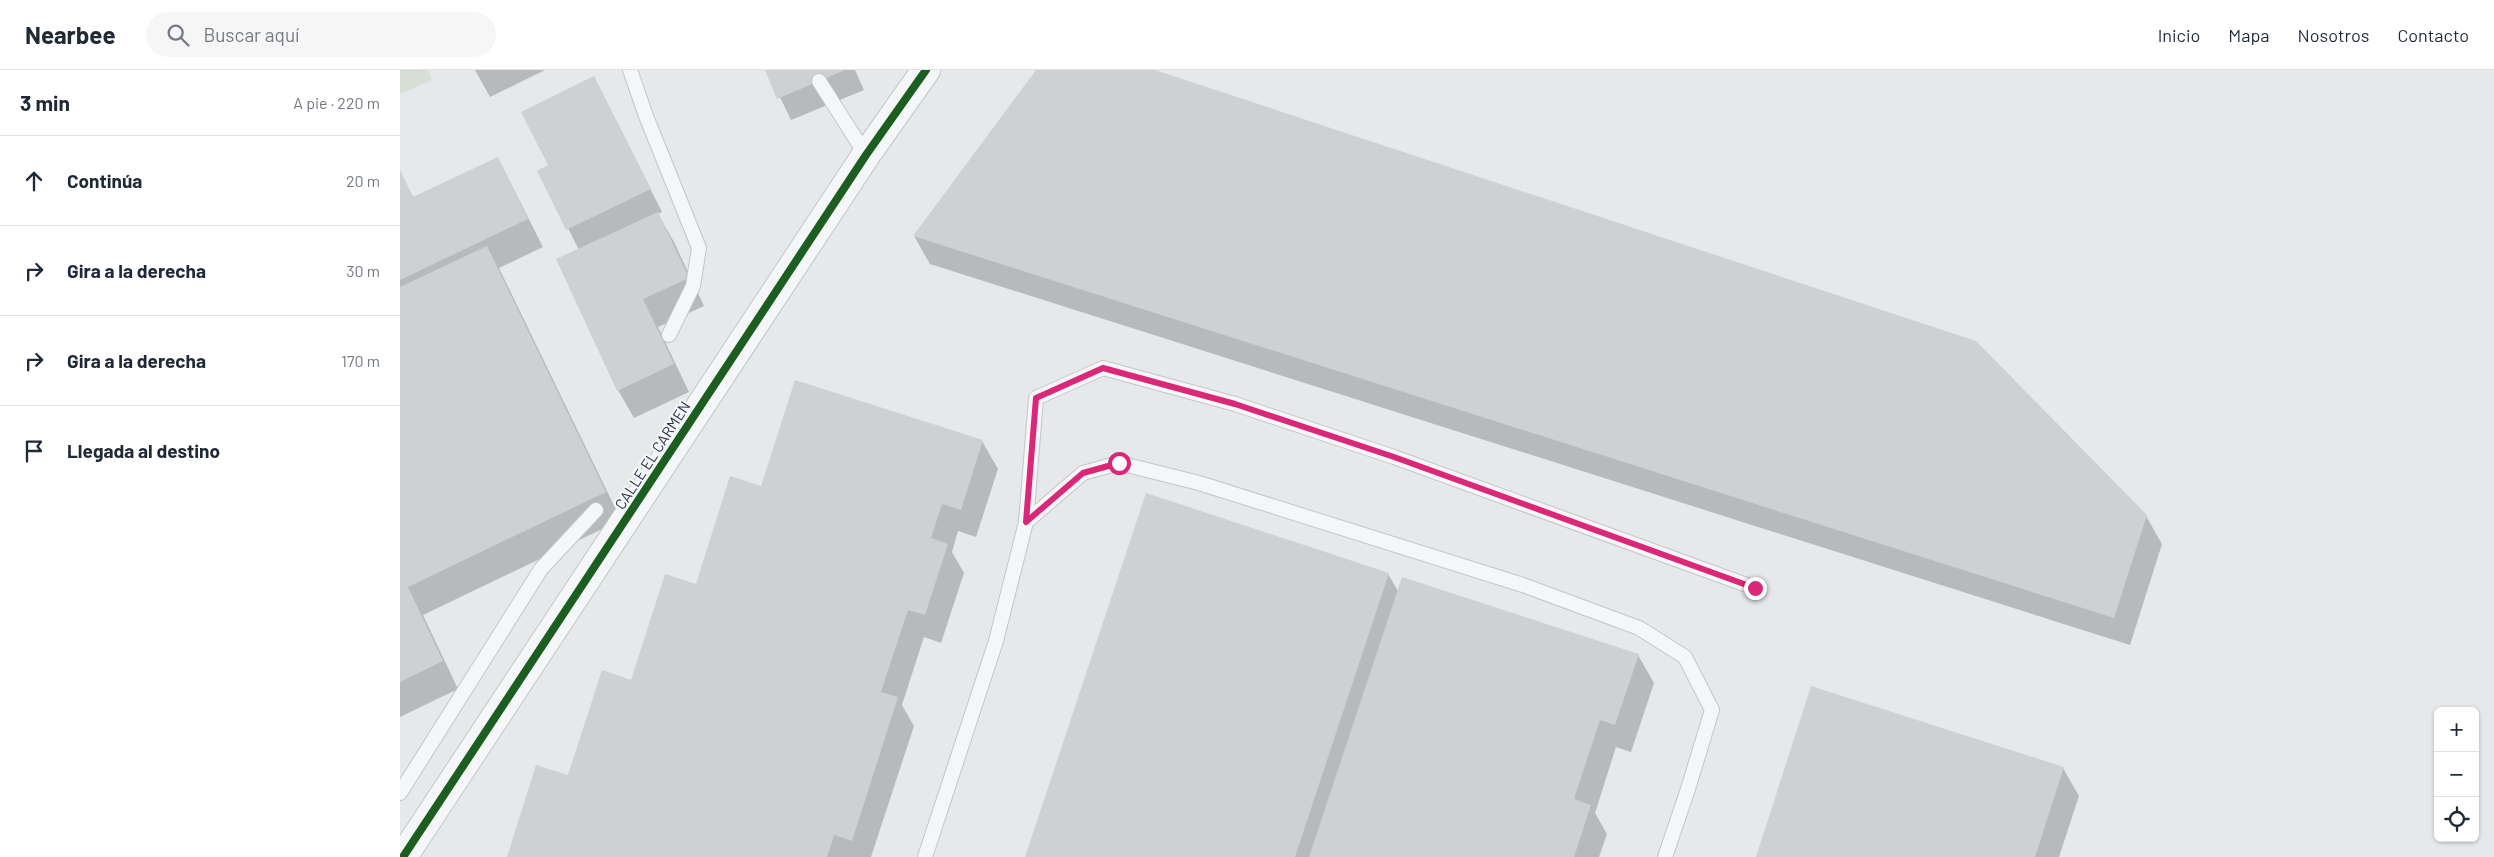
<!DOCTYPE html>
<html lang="es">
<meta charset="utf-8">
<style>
:root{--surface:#fff;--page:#f6f6f7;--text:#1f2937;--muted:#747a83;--line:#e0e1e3}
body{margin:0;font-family:Barlow,sans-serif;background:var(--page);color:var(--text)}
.controls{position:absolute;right:15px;bottom:15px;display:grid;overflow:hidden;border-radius:8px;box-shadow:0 1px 4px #0004}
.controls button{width:45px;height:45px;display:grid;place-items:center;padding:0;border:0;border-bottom:1px solid var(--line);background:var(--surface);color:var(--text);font:25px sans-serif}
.stop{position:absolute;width:15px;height:15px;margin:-11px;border:4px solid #db2777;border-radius:50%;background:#fff}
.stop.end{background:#db2777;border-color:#fff;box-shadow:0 1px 5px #0008}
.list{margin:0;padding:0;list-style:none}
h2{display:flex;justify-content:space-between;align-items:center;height:65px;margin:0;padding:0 20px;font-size:21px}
h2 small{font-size:16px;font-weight:400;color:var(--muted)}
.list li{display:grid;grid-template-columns:32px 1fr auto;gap:15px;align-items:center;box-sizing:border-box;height:90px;padding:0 20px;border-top:1px solid var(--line)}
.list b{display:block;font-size:19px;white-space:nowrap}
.list em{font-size:16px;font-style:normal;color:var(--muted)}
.icon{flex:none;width:28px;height:28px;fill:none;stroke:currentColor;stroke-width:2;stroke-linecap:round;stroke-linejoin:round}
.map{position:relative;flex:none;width:2094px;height:787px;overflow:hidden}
header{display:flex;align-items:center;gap:30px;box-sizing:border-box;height:70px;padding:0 25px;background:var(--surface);border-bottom:1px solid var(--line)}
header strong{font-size:24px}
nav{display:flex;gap:28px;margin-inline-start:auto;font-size:18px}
.search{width:350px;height:45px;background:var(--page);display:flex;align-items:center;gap:12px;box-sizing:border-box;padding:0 18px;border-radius:28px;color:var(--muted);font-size:19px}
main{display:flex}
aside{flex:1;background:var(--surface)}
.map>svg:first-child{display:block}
.green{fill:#d6ded6}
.shadow{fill:#0003}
.building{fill:#ced0d3}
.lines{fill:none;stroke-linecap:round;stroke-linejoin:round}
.service-casing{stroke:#c4c6c8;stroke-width:16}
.minor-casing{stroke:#c4c6c8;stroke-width:30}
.service{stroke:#f5f6f7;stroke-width:14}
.minor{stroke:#f5f6f7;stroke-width:28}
.cycleway-casing{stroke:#f4f6f9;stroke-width:11}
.cycleway{stroke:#1b5e20;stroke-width:8}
.route{stroke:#db2777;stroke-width:6}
.labels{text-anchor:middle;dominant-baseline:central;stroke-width:4.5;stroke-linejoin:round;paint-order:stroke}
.street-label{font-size:15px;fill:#2b3445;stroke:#f4f6f9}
</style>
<header>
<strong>Nearbee</strong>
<div class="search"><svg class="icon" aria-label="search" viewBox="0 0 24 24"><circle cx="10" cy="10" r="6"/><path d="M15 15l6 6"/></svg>Buscar aquí</div>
<nav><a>Inicio</a><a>Mapa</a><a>Nosotros</a><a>Contacto</a></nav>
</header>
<main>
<aside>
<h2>3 min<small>A pie · 220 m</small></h2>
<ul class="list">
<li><svg class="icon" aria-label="ahead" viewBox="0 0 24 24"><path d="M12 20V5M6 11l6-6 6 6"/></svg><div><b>Continúa</b></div><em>20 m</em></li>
<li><svg class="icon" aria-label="right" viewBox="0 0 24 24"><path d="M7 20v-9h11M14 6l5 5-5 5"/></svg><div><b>Gira a la derecha</b></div><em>30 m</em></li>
<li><svg class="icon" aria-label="right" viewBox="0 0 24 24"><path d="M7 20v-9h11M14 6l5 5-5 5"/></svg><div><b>Gira a la derecha</b></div><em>170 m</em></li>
<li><svg class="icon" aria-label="arrive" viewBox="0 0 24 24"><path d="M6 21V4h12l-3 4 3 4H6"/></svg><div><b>Llegada al destino</b></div></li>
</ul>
</aside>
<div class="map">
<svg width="2094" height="787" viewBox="0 0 2094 787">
<rect width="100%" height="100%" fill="#e6e8ea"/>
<polygon class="green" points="0,0 28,0 32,10 0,24"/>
<g class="shadow">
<polygon points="75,0 145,0 90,27"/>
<polygon points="367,0 455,0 464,20 391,50"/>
<polygon points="638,0 751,0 1746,446 1762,474 1730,575 530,194 514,166"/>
<polygon points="194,8 262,142 258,144 274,172 304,236 258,257 289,322 234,348 218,320 179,180 139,101 149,96"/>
<polygon points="98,88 143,177 99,198 221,450 23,545 58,619 0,647 0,105 14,128"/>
<polygon points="582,371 598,399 576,467 558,461 552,482 564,503 541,573 524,567 502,635 514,656 471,787 108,787 169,707 362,418"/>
<polygon points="988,504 998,521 1238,585 1254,613 1231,682 1216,677 1195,743 1207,764 1199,787 627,787"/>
<polygon points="1663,698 1679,726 1659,787 1358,787"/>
</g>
<g class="building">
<polygon points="365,0 445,0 377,29"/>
<polygon points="636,0 755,0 1576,271 1747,445 1714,548 513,166"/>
<polygon points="194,6 251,119 166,160 137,101 148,95 121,42"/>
<polygon points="98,87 128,149 0,210 0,100 13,127"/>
<polygon points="258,142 289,208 243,229 274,294 217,321 156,189"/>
<polygon points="87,176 206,422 8,517 43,591 0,612 0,217"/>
<polygon points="395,310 583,370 561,440 542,434 531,468 548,474 525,545 508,540 481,622 498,627 452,771 434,765 427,787 107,787 136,695 168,705 202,600 231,610 265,504 296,514 330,406 361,416"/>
<polygon points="746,423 989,503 895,787 625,787"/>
<polygon points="1002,507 1239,584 1215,655 1200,650 1174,729 1191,735 1174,787 909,787"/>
<polygon points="1411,616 1664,697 1635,787 1356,787"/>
</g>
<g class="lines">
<defs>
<g id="service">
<polyline points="230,0 246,46 299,178 293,216 269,265"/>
<polyline points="419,11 466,85"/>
<polyline points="626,452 683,403 719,393 799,413 1123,515 1239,558 1285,587 1312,640 1288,719 1265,787"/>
<polyline points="0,723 141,499 196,440"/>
<polyline points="525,787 596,571 626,452 636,328 703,298 835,334 994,387 1355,518"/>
</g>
<polyline id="minor" points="3,787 466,85 526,0"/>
</defs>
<use href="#service" class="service-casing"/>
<use href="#minor" class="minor-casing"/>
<use href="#service" class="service"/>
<use href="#minor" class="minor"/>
<defs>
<polyline id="cycleway" points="3,787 466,85 526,0"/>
</defs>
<use href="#cycleway" class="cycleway-casing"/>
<use href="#cycleway" class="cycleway"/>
</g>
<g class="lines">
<polyline class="route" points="719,393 683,403 626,452 636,328 703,298 835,334 994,387 1355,518"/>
</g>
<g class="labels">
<g class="street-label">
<text transform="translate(252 385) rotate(-57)">CALLE EL CARMEN</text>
</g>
</g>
</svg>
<div class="controls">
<button>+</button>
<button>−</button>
<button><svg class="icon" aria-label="locate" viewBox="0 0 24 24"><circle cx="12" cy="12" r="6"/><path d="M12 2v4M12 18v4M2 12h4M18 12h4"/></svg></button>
</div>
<div class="stop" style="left:719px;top:393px"></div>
<div class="stop end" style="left:1355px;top:518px"></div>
</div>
</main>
